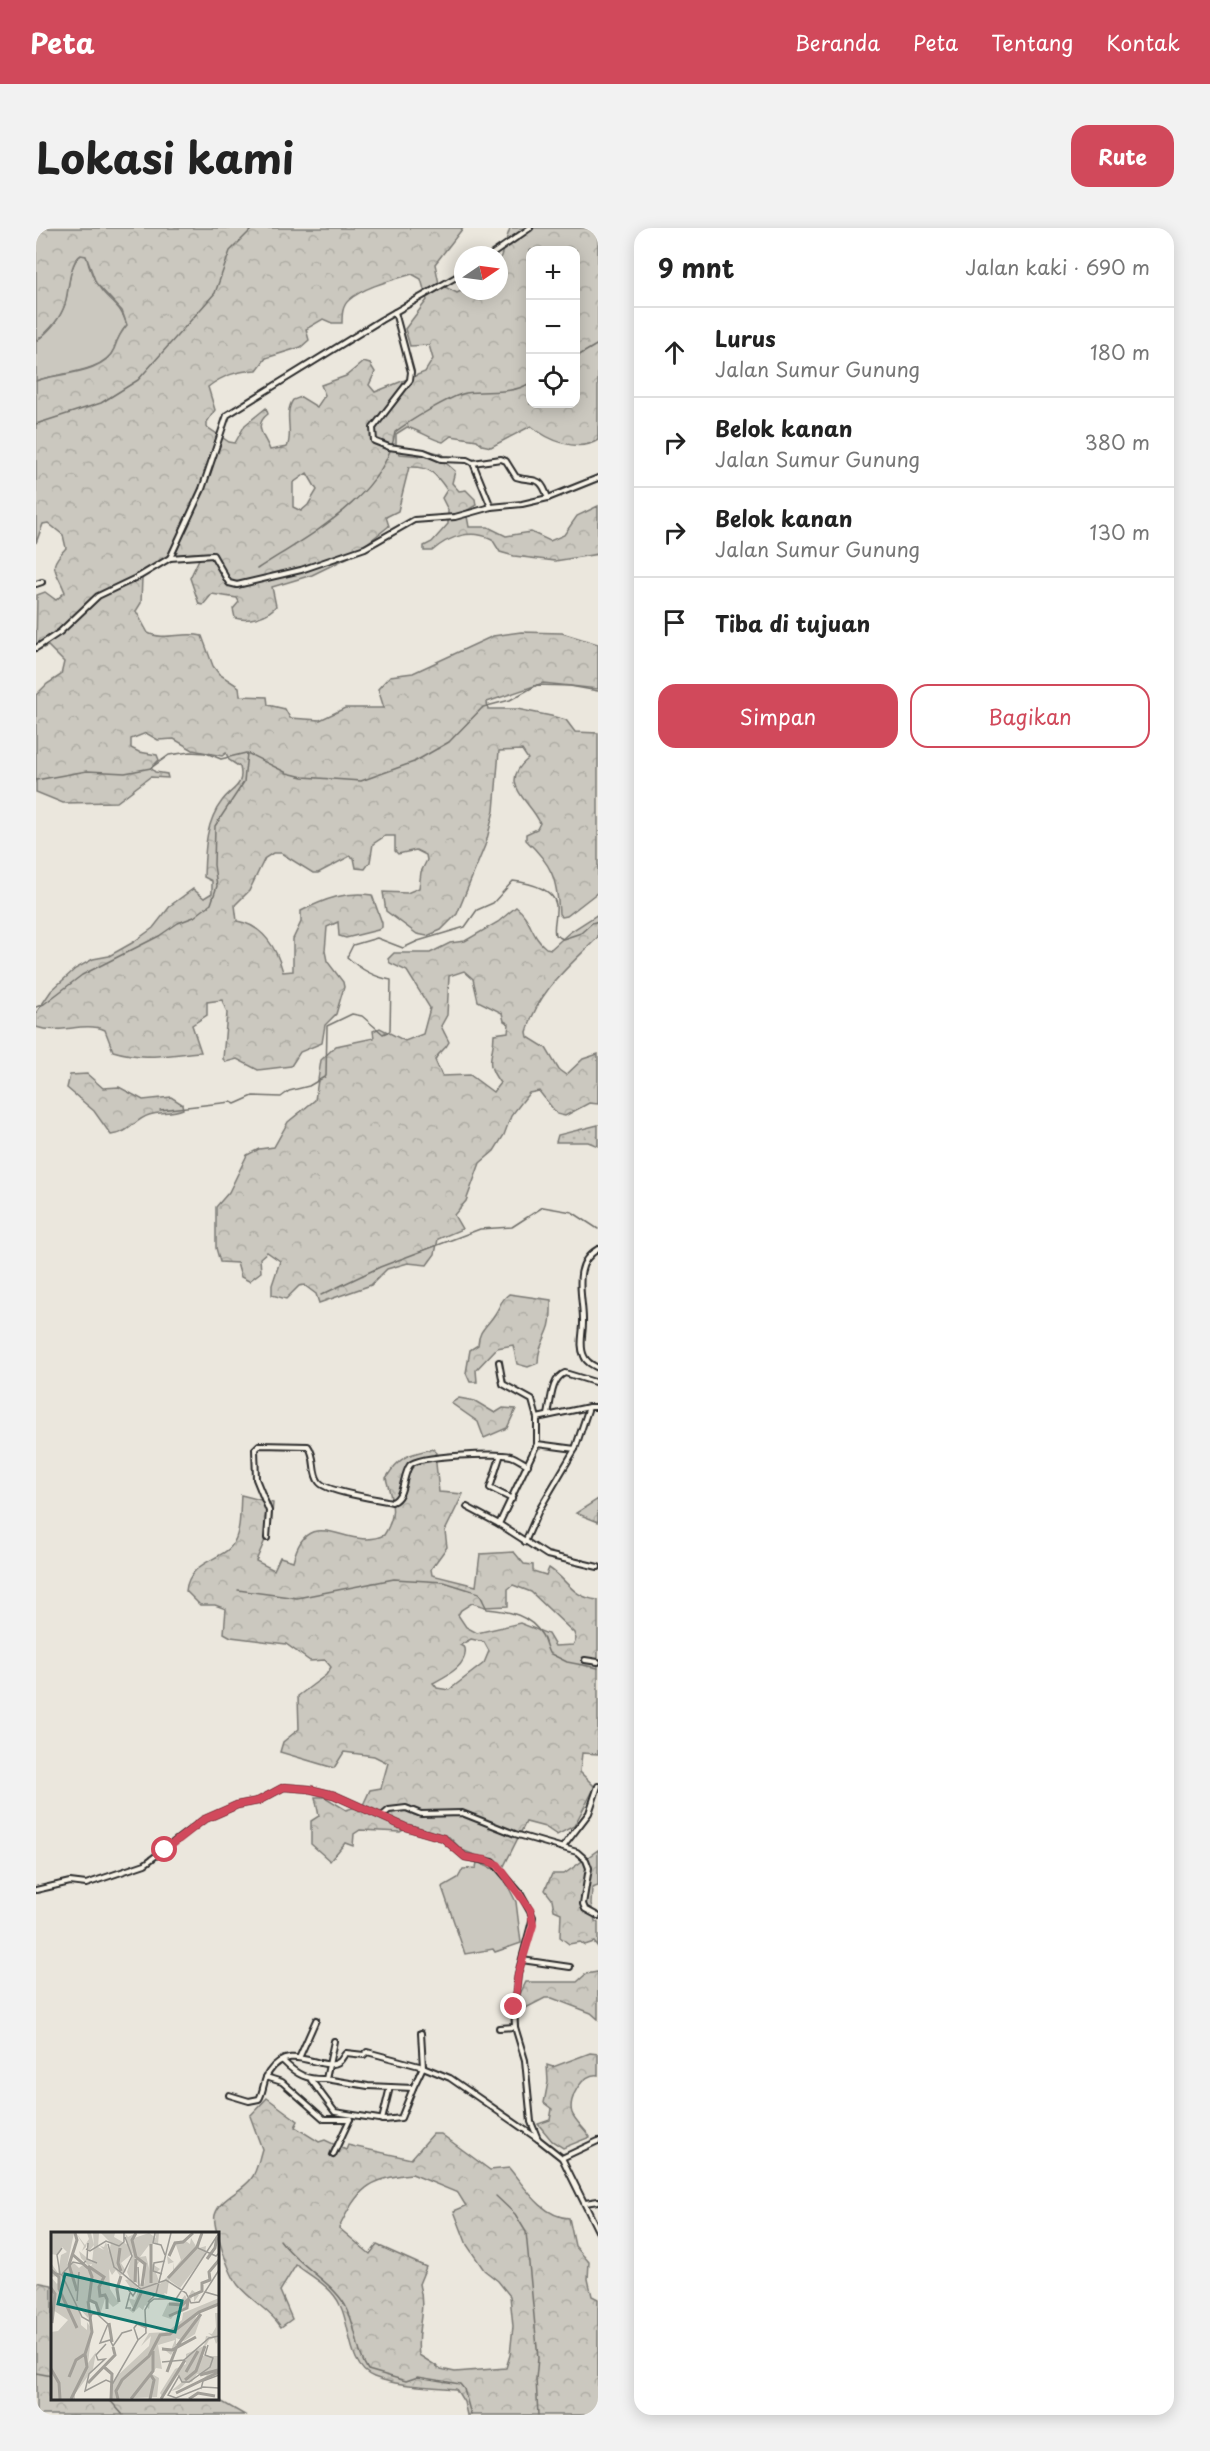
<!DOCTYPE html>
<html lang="id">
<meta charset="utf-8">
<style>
:root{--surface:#fff;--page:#f2f2f2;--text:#222;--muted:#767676;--line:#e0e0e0;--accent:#d1495b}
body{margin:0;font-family:"Playpen Sans",sans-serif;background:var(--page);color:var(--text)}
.controls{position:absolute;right:18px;top:18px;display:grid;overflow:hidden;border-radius:12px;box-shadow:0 3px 15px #0003}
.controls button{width:54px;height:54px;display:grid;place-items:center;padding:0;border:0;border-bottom:2px solid var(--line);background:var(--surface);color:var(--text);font:30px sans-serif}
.compass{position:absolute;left:418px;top:18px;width:54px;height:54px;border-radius:50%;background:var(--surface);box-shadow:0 3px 15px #0003;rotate:77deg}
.stop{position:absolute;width:18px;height:18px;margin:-14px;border:4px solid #d1495b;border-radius:50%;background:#fff}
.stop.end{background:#d1495b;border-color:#fff;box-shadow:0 2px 6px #0008}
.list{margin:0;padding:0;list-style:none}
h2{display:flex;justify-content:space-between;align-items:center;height:78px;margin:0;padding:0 24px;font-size:26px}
h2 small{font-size:20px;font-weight:400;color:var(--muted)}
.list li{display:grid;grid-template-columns:39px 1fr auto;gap:18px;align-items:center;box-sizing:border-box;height:90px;padding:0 24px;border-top:2px solid var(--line)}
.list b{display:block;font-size:22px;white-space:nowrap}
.list p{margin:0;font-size:20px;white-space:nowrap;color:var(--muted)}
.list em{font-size:20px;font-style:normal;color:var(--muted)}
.actions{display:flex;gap:12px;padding:18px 24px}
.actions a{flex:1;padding:14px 0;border:2px solid var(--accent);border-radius:18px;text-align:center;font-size:21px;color:var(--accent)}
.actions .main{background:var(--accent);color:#fff}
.icon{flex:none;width:33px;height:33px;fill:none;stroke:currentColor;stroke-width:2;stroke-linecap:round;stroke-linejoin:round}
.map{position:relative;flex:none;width:562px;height:2187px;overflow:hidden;border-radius:18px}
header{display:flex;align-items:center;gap:36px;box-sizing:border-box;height:84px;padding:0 30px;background:var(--accent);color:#fff}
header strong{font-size:28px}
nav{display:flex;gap:33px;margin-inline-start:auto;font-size:21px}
.intro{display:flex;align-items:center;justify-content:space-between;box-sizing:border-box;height:144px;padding:0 36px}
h1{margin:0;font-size:42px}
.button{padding:15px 27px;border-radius:18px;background:var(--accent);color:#fff;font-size:21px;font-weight:700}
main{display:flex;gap:36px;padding:0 36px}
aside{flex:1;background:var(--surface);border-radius:18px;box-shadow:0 3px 15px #0003}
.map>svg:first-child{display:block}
.green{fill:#cbc8bf;stroke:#7b7a75;stroke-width:1.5}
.forest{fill:url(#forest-crowns);stroke:#7b7a75;stroke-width:1.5;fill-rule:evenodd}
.garden{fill:url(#garden-dots);stroke:#7b7a75;stroke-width:1.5}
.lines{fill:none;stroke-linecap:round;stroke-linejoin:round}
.stream{stroke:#72716c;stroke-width:1.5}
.minor-casing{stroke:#2b2b2b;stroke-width:8}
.minor{stroke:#f7f3e8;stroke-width:4}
.route{stroke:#d1495b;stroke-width:8}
.inset-river{fill:none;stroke:#a29f98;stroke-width:3}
.inset-road{fill:none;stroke:#9e9c96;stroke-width:1.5}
.view{fill:#0f766e;fill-opacity:0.15;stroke:#0f766e;stroke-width:3}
.inset-edge{fill:none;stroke:#2b2b2b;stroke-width:3}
</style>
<header>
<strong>Peta</strong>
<nav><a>Beranda</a><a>Peta</a><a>Tentang</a><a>Kontak</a></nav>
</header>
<div class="intro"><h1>Lokasi kami</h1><a class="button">Rute</a></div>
<main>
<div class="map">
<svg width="562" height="2187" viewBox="0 0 562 2187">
<defs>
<pattern id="forest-crowns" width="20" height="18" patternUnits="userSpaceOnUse" patternTransform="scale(1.5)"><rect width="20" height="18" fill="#cbc8bf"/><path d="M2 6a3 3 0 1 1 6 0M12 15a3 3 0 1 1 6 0" fill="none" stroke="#aeaca4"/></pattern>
<pattern id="garden-dots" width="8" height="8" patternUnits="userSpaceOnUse" patternTransform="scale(1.5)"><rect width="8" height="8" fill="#cbc8bf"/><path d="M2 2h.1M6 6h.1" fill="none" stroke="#aeaca4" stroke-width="1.8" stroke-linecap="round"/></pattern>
</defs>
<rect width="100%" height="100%" fill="#ebe7dd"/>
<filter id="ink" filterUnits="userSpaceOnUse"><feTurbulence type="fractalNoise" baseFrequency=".0167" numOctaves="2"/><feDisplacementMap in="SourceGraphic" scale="12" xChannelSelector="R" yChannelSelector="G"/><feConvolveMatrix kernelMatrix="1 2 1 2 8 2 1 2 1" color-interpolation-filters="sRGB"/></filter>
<g filter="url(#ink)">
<g class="green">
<path d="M45 27H50C53 40 57 52 66 63 77 76 85 78 91 97 84 105 81 112 78 121 68 145 20 145 0 153V113C12 104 24 91 29 76 33 62 33 34 45 27Z"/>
<polygon points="441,1634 465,1644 480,1674 485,1715 459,1724 457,1721 429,1726 406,1659 422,1650 427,1641 440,1640"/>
</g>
<g class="forest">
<path d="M0 0H427L399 36 403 56 421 65 427 62 463 63V34L474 0H562V212C541 225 512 212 495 198L455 219 446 217 441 212 415 208 407 214C396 212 385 203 371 199L360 206V217L364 226 385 228 391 222 406 226 410 235 419 243 416 255 423 263 430 262 439 271 440 277 430 283 433 299H452L470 308 495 304 514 313 528 307 541 288 562 278V326L519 333 478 328 464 324 456 311C435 301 413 308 396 323H388V318L396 314 412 296V282L406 270 411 262C400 246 394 238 373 239L362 283 350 289 353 298 315 328 276 347 236 359 240 378C231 389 212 394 199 390L197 381 203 374 201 370 176 366 167 377 163 376 154 350 164 329 159 325 140 327 106 350 105 375 100 383 112 405C127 413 149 403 166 408L177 438 183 446 203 459 204 468 231 469 232 477 249 481 254 490 284 492 309 480H348L342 461 354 448 377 445 457 408 485 404 526 405 562 416V461L507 455 451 474 452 481H481L515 488 530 492 539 504 562 505V664L531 688 526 689 523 686C521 650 516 637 490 612V606L501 601 504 595C494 572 461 556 492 531L486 522 463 523 458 583 450 615 421 686 405 702 391 708 381 706 350 683 347 664 371 665 383 660 385 644 391 632 390 627 380 622 362 626 359 623V608H349L337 616 334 634 329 641 320 640 318 630 314 628 282 645H277L245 625H237L229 630 213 663 199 677 201 693C227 697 241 721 247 744L257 743V711L265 694V683C289 671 310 663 336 667L346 695V699L342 702 310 710 303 708 302 694 291 699 289 723 291 733 307 754 308 759 300 786 289 797 286 815 264 824 255 838 222 842 201 831 190 834 187 831 191 785 186 772 171 774V787L156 797 165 824C132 826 110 833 77 823L69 802C48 793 23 807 0 799V785L15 763 39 741 57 731 73 728 96 715 117 700 135 677 157 661 168 670 176 665V653L168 649C169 623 169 595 186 573 195 560 209 559 204 539L193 532 190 525 186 528 157 522 138 511 122 512 110 505 95 511V520L103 524 121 527 123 532 115 540 119 544 131 546 132 550 114 549 81 574 27 575 0 564V467L11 456 25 447 28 434 12 418 0 423 1 367 9 364 20 372 29 364C19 339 11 340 30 320L27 307 12 295 7 296 0 315V153C21 145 68 146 78 121 81 112 84 105 91 97L86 83 60 55 50 28 45 27C33 34 33 62 29 76 24 91 12 104 0 113ZM494 22H540V176H494ZM376 46 385 51 391 72 369 101 374 118 393 117 397 131 389 144 339 164 333 157 339 144 334 136 327 134 310 148 285 157 289 167 281 179 265 169 257 172C247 186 258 205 251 219L234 222C229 208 216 198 232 186L230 180 209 197 199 215 193 214 171 199V194L179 182 172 159C187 147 202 143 221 142L230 130 265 119 273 112 270 101 287 91 296 95H306C306 87 306 78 313 72 328 59 356 52 376 46ZM271 245 281 262 272 277 265 283 257 279V255Z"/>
<path d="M480 679C495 690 495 709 510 720L515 721 534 704 562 686V709C533 739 502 762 491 804L492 809 510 820 523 842 530 847 547 831 562 826V876L553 875 529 888 521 886 503 863 493 865 475 888 468 907 458 923 444 935 430 973 418 987 426 1001 402 1011 399 1026 391 1037 372 1035 351 1041 335 1057 283 1075 280 1066 268 1057 263 1058 250 1071 236 1067V1057L244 1033 231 1024 224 1030 225 1044 213 1053 205 1049 201 1035 184 1034 180 1020V979L193 964 211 927 223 921 238 919 252 894 279 872 285 832 300 818 338 810 337 803 344 800 369 813 387 806 394 780 371 743 354 735 352 731 358 725H394L414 715 429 713 462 694ZM428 743 437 751 442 773 466 785 468 793 473 796 472 804 458 806C458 830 447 832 464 855L457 864 434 847 406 848 399 832C402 824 409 823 413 814L405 798 411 787 413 748Z"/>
<path d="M51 846 67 860 83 859 107 872 135 869 146 876 147 881C135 886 124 883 113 887 98 892 94 905 75 907L58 883 31 860 34 847Z"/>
<path d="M473 1066 515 1072C515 1082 516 1093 512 1102 507 1115 502 1121 502 1135L492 1139 481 1136 477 1117 461 1120 440 1142 441 1154H434L430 1145 434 1122 442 1117C443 1101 451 1099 459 1086 465 1077 464 1073 473 1066Z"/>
<polygon points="423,1170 439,1173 459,1185 467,1180 480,1181 471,1200 448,1210 442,1194 415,1175"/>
<path d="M397 1221 401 1225 399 1226 403 1264 427 1266 409 1303 411 1319 395 1341 396 1347 440 1358 444 1326 478 1324 488 1336 497 1337V1343L510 1347 513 1340C533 1353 535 1369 562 1372V1526L546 1525 544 1544 559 1559 538 1598 521 1607 509 1599 490 1594 465 1644 441 1634V1628L426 1622 413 1609 375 1597 364 1604 324 1602 318 1606 317 1618 309 1615 294 1633 275 1616V1593L283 1588 279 1569H289L310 1582 327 1577 334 1562 345 1560 352 1535 338 1528 308 1524 298 1540 244 1524 247 1514 263 1501 262 1468 290 1447 295 1439 289 1432 274 1433 250 1416 195 1409 188 1405 190 1381 179 1377H164L150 1363C153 1331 189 1333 198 1314 205 1302 204 1280 205 1267L237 1275 235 1298 220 1333 238 1342 244 1329 257 1333C273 1272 312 1325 348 1307 362 1285 356 1274 350 1250 364 1228 372 1226 397 1221ZM477 1357 495 1364 538 1405 540 1411 537 1417 519 1418 512 1406 484 1395 441 1405 430 1399 422 1387 425 1382 436 1375 449 1379 472 1378V1361ZM435 1411 448 1414 453 1423 448 1435 413 1462 401 1460 397 1455C410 1448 432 1438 429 1420L424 1417Z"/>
<polygon points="562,1271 562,1294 540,1285"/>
<polygon points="562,1622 562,1658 556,1660 555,1676 559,1693 562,1695 562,1719 558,1714 549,1717 544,1714 533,1716 524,1709 525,1685 518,1682 516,1671 509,1662 516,1646 528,1646"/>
<polygon points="562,1744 562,1791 555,1785 516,1770 509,1770 484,1783 484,1766 490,1754 541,1754 550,1746"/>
<path d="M554 1825 562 1826V1847C547 1844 531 1871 536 1885 539 1893 549 1901 554 1909L527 1920 516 1913 502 1896 514 1892 516 1881 508 1875 512 1854 511 1837 517 1839Z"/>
<path d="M231 1870 262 1893 259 1899 283 1914 289 1912 310 1922 312 1917 375 1931 397 1906H405L454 1942 473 1940C489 1959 506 1989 533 1990L539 2018 553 2034 552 2051 556 2068 562 2071V2187H431L428 2174 420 2161C393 2158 364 2159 338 2149 312 2139 315 2098 304 2077 296 2059 275 2048 260 2037L244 2063 256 2091 245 2099C234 2082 215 2073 202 2057 194 2047 176 1998 179 1987 184 1970 205 1964 215 1951 221 1944 223 1930 226 1921L214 1888ZM376 1946 422 1965 430 1978 418 1983 431 2017 448 2042 462 2053 474 2068 477 2098 474 2127 470 2140 419 2144 405 2141 383 2127C379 2100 391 2084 383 2056L390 2039 341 2017 334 2026 303 2000C322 1961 332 1950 376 1946Z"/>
<polygon points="0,2054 16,2057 16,2170 181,2171 209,2187 0,2187"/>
</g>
<polygon class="garden" points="562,897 562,918 552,914 520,914 522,907"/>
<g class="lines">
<g class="stream">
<polyline points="540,129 562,116"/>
<polyline points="0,196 65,175 102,152 179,65 194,23 217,0"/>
<path d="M221 341C272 308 349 269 359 204 372 194 414 168 430 165 452 162 475 167 494 155"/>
<polyline points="0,552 51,543 89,545 115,540 133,527 154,524 170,525 185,531 210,525"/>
<polyline points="0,779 8,776 46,747 123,708 142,695 158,689 175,676 181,658 178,637 179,598 208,554 211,525 251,545 267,549 325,553 378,534 413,514 447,479 474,472 501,457 534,458 562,463"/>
<path d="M124 882 195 874 199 876 217 868 245 869 253 863 273 858 290 848 291 798 316 786 326 788 347 806 354 803 355 752C337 749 324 741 311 729L317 717 341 710 367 720 382 713 429 699 441 682 457 675 477 653C493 655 523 661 520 683 520 693 517 698 519 707L527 711 545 705 556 695 562 693"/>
<polyline points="285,1067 344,1039 444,1001 476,999 507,979 536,984 562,1001"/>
<path d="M202 1362 261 1370 358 1351 408 1354 443 1365 451 1381C473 1383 494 1387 506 1407 509 1412 510 1419 513 1425L531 1434 562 1440"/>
<polyline points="460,1968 479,1986 490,2004 502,2130 500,2151 502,2187"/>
<path d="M244 2012C263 2038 295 2053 309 2077 321 2097 319 2122 332 2142L370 2153 382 2149 424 2156 428 2161 435 2187"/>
<polyline points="0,2145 16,2148"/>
<polyline points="72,2170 87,2187"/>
</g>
<defs>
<g id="minor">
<polyline points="455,27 494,0"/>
<path d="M359 84 375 144 374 152 337 200 338 213 353 219 388 224 405 231 431 232 437 235 465 231 470 233 480 249C499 255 504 246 512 270"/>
<polyline points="437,235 455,279"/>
<polyline points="134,330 177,327 193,355 201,357 265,342 329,320 378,292 419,289 455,279 486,276 512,270 562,250"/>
<polyline points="0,356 6,354"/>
<polyline points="0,420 24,404 62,368 104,348 134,330 166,261 191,187 345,92 427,45"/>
<path d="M562 1021C534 1037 548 1070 547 1095 547 1106 543 1118 548 1128 550 1134 556 1137 562 1140"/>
<polyline points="463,1134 467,1156 496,1172 501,1190"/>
<polyline points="553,1179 501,1190 501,1216 463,1296 511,1327 562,1339"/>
<path d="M512 1187C515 1174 515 1150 529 1145L562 1155"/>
<polyline points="501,1216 539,1221 553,1179 562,1179"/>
<polyline points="464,1229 454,1260 476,1271"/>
<polyline points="431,1279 463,1296"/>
<path d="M231 1310 233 1283 220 1251 219 1221 223 1217 272 1218C281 1230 275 1244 283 1254 290 1264 342 1271 356 1274 369 1269 366 1248 374 1237 383 1227 462 1225 475 1228 481 1230 486 1234 492 1237"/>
<polyline points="489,1314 503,1282 539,1221"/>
<polyline points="549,1432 562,1434"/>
<polyline points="346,1588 353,1582 370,1580 385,1586 426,1585 479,1606 541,1624 550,1632 553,1640 547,1676 549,1681 562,1688"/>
<polyline points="527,1619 553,1585 562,1558"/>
<polyline points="0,1662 34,1654 50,1656 109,1636 167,1592 201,1577 222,1573 248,1559 273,1561 298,1567 369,1599 407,1610 429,1629 457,1634 484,1665 497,1689 482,1746 478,1779 479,1799 489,1832 495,1894 502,1911 526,1930 562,2003"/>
<polyline points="486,1732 534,1739"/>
<polyline points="463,1800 479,1799"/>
<polyline points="298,1813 290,1851 332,1858 377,1860 387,1839 385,1805"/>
<polyline points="264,1828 280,1792"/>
<path d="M247 1833C261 1847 271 1852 290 1851"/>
<polyline points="230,1849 246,1854 288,1891 314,1891"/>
<polyline points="275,1852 299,1884 349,1892 365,1890 377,1860"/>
<path d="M193 1867 213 1873 223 1871C228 1863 227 1852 233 1844 255 1811 287 1847 304 1833 306 1831 307 1828 310 1825L328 1827 331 1824 387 1839 414 1850 502 1911"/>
<polyline points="346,1892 354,1859"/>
<polyline points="297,1927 314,1891"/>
<polyline points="526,1930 562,1913"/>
<polyline points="549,1975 562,1973"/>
</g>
</defs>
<use href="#minor" class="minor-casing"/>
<use href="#minor" class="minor"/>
</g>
</g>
<g class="lines" filter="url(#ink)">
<polyline class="route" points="129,1622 167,1592 201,1577 222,1573 248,1559 273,1561 298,1567 369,1599 407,1610 429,1629 449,1632 462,1637 495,1683 497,1697 482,1746 478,1779"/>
</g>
<g transform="translate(15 2004)">
<rect width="168" height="168" fill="#ebe7dd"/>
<path d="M0 1H23L16 34 22 30 28 36 33 32 38 40 41 32 37 33 30 26 28 19 41 30 43 13 38 19 36 10 35 15 31 19 33 14 25 1 34 13 38 7 36 1H40L43 13 42 1H48L47 15 53 18 49 14 53 15 55 10 58 20 60 11 50 1H64L63 5 77 13 74 1 77 5 85 1 83 6 98 1 105 6 104 1H108L107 12 102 10 100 18 98 13 89 25 95 24 100 44 101 32 109 37 105 41 109 52 122 39 123 30 117 32 116 24 123 30V37L130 28 124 10 133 8 139 12 140 6 145 14 149 8 148 16 155 14 154 23 129 56 118 48 116 62 113 61 116 68 112 64 107 68 109 62 100 64 98 77 94 73 92 78 88 75 82 81 77 77 82 76 77 66 84 68 92 45 94 52 93 31 84 22 85 31 89 28V29L85 34 87 52 82 49 87 55 82 59 74 48 79 47 76 40 82 21 70 31 75 39 69 44 65 38 61 43 58 37 59 57 68 71 62 75 54 67 49 83 45 71 38 68 37 86 29 77 30 93 36 98V90L41 98 37 131 45 120 42 137 24 162V167H0V100L7 99 17 88 2 78 0 45 6 52 8 49 6 44 0 45V31L7 41 10 23 16 20 11 15 6 23 0 22ZM141 58 148 63 143 70V61L136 76 128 77 120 87 111 84 117 71 130 68 134 63 136 67ZM168 66V71L139 85 145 84 144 90 150 85 144 102 133 109 125 106V114L120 123 110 115 120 118 124 108 107 113 111 137 105 136 101 142 108 146 106 165 60 167 59 156 65 145 98 114 100 104 90 114 98 101 116 100 131 88 132 81ZM164 81H168V108L165 112 163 106 158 108 149 124H168V142L151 148 156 143 146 142 141 150 135 151 128 157 120 159 131 150 126 143 111 164 109 161 124 137 135 132V122L153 114 155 104 162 105 157 101 161 102 165 95Z" fill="#cbc8bf"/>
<path class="inset-river" d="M24 1 26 8 18 33 26 59M85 1 81 8 85 25 94 32 91 54M69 16 67 31 70 39M21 22 38 37 41 45 38 68 45 71 49 83M118 24 124 11 132 10 142 1M156 27 164 16 166 5M37 34 53 45 48 55 49 64 54 63 56 67V77M0 38 8 45V57L26 96M117 46 146 15 151 1M84 50 85 27M100 51V12M0 56 4 62 1 91M138 65 151 59V51L159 48 158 40 168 28M68 70 66 57 70 44M118 72 131 73 138 67M82 79 91 59M118 84 136 76 137 69M58 91 61 110M126 114 150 82M111 117 121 118 145 105M34 122 41 100 37 69M53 135 61 142 60 167M0 137 8 151 9 167M116 140 126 114M135 140 147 119M149 143 167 138M18 145 25 128 34 122 36 135 20 167M134 148 145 139 154 114M37 151 64 123 62 115M125 161 168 140M67 167 65 159 71 148 98 124 109 103 119 102 148 80 168 72M80 167 102 139V119M99 167 103 148 99 142M110 167 134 128M138 167 147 161 164 164"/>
<path class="inset-road" d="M104 1 102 11 110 13 114 23M74 5 81 24 72 42 90 57 115 48 135 61 140 71 148 70 154 60 168 64M37 11 36 27 46 31M57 12 63 35 72 42M147 16 165 24 168 21M35 17 39 19 55 9 68 14 73 10V1M87 35 88 54M0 40 11 43 31 85 38 89 41 82H46L57 92 49 111 59 108 62 114 71 101 81 98M9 42 6 23 11 16M11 42 22 30 31 32 35 29M111 42 102 39 103 31 114 29M77 57 82 64 88 54M154 60 168 38M79 61 75 76H80M26 69 28 40M97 70 105 62 120 1M87 108 95 101 94 78 98 71 103 67H125L168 1M55 112 45 123 47 128 54 127 38 142 34 159 55 148 62 151 87 108 83 96 86 92 96 96M157 113 154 123 162 126 159 135 138 150H131L128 144 117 163 125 166 152 155 168 156M111 130 133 128 158 106 168 104M150 157 152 149 168 143"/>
<path class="view" d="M14 42 131 69 124 100 7 72Z"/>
<rect width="168" height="168" class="inset-edge"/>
</g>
</svg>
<div class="controls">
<button>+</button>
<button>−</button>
<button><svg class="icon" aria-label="locate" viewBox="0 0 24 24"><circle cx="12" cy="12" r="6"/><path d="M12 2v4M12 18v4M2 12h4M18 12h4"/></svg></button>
</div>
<svg class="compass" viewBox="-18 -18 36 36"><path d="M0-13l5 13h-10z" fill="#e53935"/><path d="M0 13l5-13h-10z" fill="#767676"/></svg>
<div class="stop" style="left:129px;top:1622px"></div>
<div class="stop end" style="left:478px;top:1779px"></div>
</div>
<aside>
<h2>9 mnt<small>Jalan kaki · 690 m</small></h2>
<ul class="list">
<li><svg class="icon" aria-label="ahead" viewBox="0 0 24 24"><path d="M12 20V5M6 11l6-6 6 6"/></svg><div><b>Lurus</b><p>Jalan Sumur Gunung</p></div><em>180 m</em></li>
<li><svg class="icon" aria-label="right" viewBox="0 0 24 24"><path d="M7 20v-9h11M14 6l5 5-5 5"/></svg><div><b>Belok kanan</b><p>Jalan Sumur Gunung</p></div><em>380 m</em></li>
<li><svg class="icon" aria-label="right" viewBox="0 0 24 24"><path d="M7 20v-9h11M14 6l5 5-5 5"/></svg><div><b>Belok kanan</b><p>Jalan Sumur Gunung</p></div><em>130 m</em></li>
<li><svg class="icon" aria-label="arrive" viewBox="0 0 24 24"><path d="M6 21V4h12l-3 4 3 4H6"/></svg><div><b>Tiba di tujuan</b></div></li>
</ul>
<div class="actions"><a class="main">Simpan</a><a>Bagikan</a></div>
</aside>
</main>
